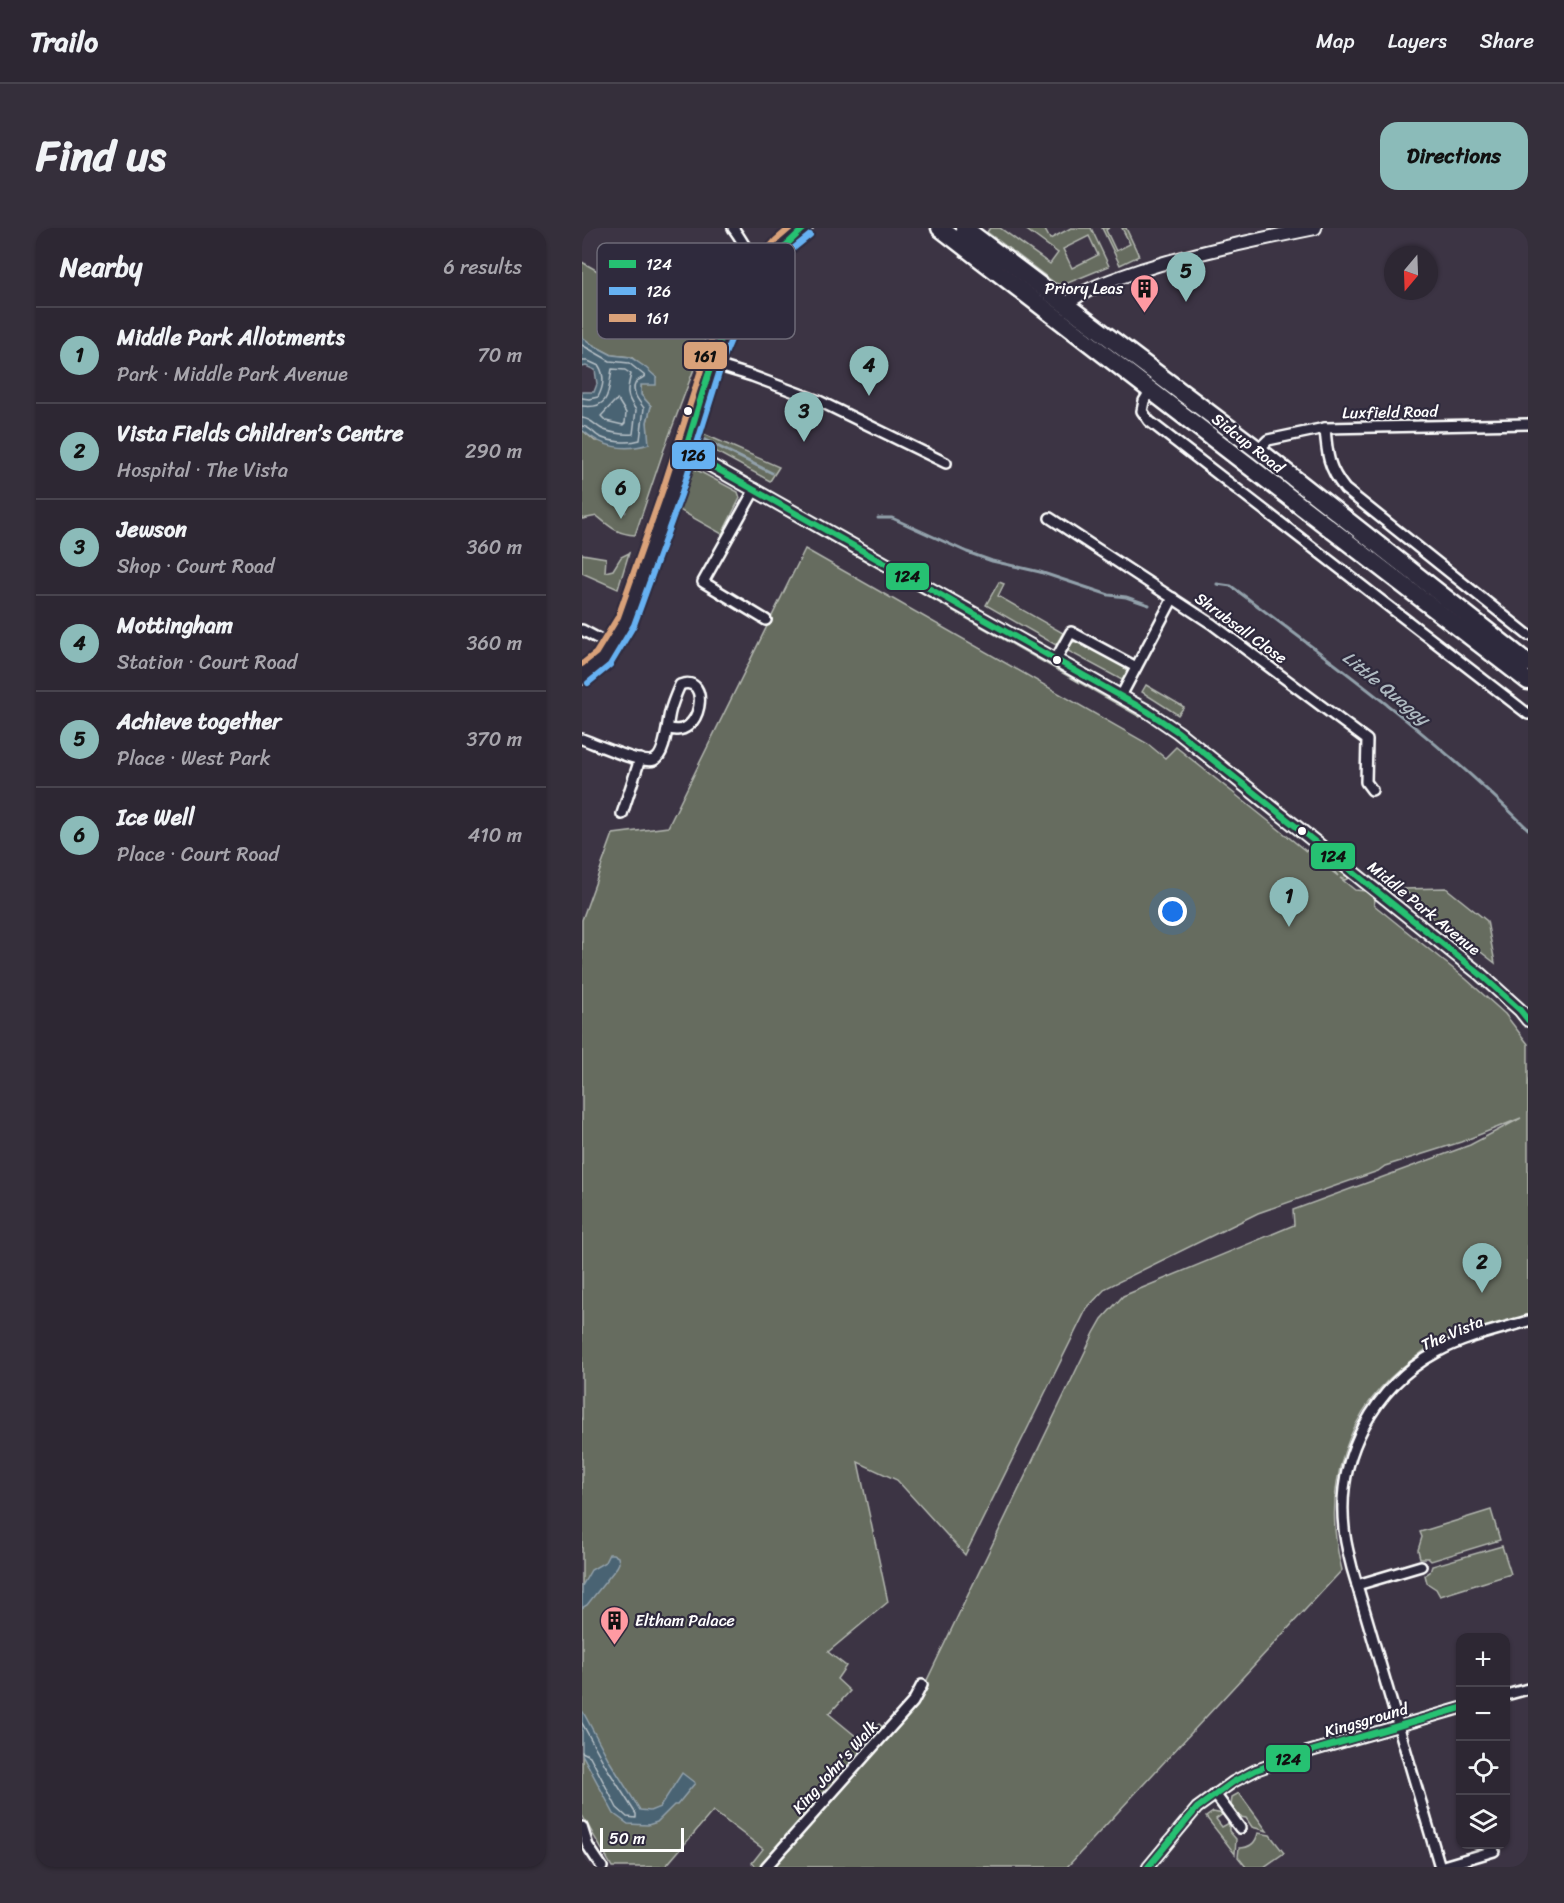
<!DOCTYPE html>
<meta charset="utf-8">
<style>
:root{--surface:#2d2733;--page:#352f3b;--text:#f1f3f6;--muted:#a7a5ac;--line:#48444e;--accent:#8bbbb9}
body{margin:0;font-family:Sriracha,sans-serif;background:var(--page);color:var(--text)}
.controls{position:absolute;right:18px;bottom:18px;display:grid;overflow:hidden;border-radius:12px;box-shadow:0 2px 4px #0004}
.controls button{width:54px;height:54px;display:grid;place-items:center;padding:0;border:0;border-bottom:2px solid var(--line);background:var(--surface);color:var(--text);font:30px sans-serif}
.compass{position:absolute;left:802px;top:18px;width:54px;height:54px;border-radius:50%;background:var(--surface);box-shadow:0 2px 4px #0004;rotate:199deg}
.scale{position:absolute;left:18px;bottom:15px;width:84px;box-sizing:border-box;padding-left:6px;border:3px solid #fff;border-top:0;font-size:16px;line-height:21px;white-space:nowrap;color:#fff;-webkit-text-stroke:4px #2f2a3d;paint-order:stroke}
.you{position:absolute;left:591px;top:684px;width:21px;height:21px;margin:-15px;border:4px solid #fff;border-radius:50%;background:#1a73e8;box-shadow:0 0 0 9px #1a73e833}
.badge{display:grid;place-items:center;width:39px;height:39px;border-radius:50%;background:var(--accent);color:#111;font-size:20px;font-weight:700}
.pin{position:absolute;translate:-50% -50px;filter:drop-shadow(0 2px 3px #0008)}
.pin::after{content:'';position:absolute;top:32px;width:21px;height:18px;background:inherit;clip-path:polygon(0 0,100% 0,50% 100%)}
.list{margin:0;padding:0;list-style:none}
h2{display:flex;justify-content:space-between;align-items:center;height:78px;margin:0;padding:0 24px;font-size:26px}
h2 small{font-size:20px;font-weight:400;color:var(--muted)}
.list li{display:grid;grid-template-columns:39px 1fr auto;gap:18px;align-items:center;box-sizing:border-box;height:96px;padding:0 24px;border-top:2px solid var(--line)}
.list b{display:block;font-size:22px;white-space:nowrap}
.list p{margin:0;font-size:20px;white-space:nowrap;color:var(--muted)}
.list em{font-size:20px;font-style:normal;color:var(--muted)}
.icon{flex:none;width:33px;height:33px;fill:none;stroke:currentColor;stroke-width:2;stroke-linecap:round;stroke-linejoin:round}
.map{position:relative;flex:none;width:946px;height:1639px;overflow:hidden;border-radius:18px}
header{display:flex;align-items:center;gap:36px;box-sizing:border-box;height:84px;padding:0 30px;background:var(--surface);border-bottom:2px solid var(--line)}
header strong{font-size:28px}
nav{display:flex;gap:33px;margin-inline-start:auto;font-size:21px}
.intro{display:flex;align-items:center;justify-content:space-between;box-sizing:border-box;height:144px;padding:0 36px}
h1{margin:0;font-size:42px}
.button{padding:15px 27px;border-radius:18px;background:var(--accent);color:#111;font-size:21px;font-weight:700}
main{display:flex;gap:36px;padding:0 36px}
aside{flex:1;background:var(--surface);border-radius:18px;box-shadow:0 2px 4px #0004}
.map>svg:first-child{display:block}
.green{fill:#666c5f;stroke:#b2b6af;stroke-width:1.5;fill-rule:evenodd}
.water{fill:#4a6373;stroke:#92a1ab;stroke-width:1.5}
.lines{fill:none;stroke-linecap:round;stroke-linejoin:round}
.shore{stroke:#b7c1c7;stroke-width:1.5}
.stream{stroke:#92a1ab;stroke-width:3}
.minor-casing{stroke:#fff;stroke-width:14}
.tertiary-casing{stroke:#fff;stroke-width:16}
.primary-casing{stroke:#fff;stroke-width:20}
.trunk-casing{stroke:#fff;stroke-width:21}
.minor{stroke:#2f2a3d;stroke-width:9}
.tertiary{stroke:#2f2a3d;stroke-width:12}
.primary{stroke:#2f2a3d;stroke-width:15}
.trunk{stroke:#2f2a3d;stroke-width:16}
.bus-1-casing{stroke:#2f2a3d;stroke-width:10}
.bus-2-casing{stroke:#2f2a3d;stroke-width:10}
.bus-3-casing{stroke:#2f2a3d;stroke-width:10}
.bus-1{stroke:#26c172;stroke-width:6}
.bus-2{stroke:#66b1f2;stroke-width:6}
.bus-3{stroke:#d9a179;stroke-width:6}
.bus-dot{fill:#fff;stroke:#2f2a3d;stroke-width:2}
.labels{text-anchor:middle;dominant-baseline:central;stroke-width:4.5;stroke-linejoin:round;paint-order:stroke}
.poi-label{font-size:16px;fill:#fff;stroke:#2f2a3d;text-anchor:end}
.street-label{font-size:16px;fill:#fff;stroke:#2f2a3d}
.water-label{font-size:18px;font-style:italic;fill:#aeb9c0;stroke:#2f2a3d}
.key{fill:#2f2a3d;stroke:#6d6a77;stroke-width:1.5}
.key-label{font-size:16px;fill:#fff}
.line-badge{stroke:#2f2a3d;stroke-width:2}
.pale-badge-label{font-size:16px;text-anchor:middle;font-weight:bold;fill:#111}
</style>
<header>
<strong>Trailo</strong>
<nav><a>Map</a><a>Layers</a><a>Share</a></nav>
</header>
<div class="intro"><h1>Find us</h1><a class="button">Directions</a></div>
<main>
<aside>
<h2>Nearby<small>6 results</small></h2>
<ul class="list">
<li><span class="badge">1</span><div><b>Middle Park Allotments</b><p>Park · Middle Park Avenue</p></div><em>70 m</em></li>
<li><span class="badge">2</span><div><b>Vista Fields Children’s Centre</b><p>Hospital · The Vista</p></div><em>290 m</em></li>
<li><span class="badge">3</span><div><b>Jewson</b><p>Shop · Court Road</p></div><em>360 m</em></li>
<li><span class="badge">4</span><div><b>Mottingham</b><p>Station · Court Road</p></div><em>360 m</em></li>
<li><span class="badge">5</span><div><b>Achieve together</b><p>Place · West Park</p></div><em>370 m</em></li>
<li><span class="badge">6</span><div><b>Ice Well</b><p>Place · Court Road</p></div><em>410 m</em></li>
</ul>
</aside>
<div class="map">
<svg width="946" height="1639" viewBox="0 0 946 1639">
<rect width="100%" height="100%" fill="#3c3444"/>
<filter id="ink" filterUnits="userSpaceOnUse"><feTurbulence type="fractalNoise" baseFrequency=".0167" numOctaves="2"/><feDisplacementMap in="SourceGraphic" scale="12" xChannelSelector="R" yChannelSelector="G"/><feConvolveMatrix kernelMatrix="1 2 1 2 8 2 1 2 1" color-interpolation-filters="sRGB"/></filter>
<g filter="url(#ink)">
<g class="green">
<path d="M408 0H418L468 36 476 25 442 0H462L468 11 489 0H509L527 38 481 57 473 55 405 4ZM507 8 516 27 490 40 481 21Z"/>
<polygon points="520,0 527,0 524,2 534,23 548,16 540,0 544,0 557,28 538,37"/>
<path d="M0 34 125 106 81 224 53 307C35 306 28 299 15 288L0 291V202L13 213H66L65 194 69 178 59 167V157L74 149 49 129 30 127 11 117 0 109Z"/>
<polygon points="122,206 124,207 197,239 188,253 118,215"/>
<polygon points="113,241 156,264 158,270 140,306 92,279 104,246 106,243"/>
<polygon points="183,274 560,487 558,489 220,297 182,275"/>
<path d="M223 321 566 516 583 530 594 519 724 623 731 619 738 622 740 628 738 634 756 648 752 643 753 638H755L765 644V651L763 652 758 650 773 662 783 663V661L794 667 792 677 884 751 923 786 946 816V1087C915 1097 879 1103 850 1118 843 1121 837 1127 831 1131 763 1179 739 1263 760 1342L485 1639H191L250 1569 333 1477 512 1105 520 1091 541 1068 712 997 711 982 888 917 939 890 879 914 803 938 796 943 676 985 524 1060 505 1080 383 1327 315 1252 276 1234 306 1374 246 1424 264 1438 255 1451 268 1463 247 1486 281 1514 297 1496 302 1500 180 1639H175L170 1635 181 1621 131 1583 83 1639H30L0 1587V692L31 606 86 599Z"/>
<polygon points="47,325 36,361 0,345 0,326 24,330 23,344 31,342 39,329"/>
<polygon points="417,354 422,356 416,368 481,405 474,417 404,377"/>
<polygon points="498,412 543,438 545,445 540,452 486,423 489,415"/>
<polygon points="564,457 602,479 596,487 560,464"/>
<polygon points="864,660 905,693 913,735 891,718 888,720 843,684 844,680 821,661"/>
<polygon points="909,1282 918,1312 849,1333 846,1330 838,1330 836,1322 840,1309 838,1304"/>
<polygon points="920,1318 929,1346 858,1368 854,1361 845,1355 843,1347 848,1344 850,1338"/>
<polygon points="657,1565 685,1603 670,1599 664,1590 658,1589 649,1578 650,1569"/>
<polygon points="631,1584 641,1586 634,1591 640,1599 647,1595 647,1603 654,1611 653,1626 624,1589"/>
<path d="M676 1605 688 1607 702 1625 682 1639H664L656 1629 657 1620C667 1620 674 1615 676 1605Z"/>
</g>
<g class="water">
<path d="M0 109 11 117 30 127 48 129 63 139 74 149V157H59V167L69 178 65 194 67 216C41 224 20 219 0 202V164H12L15 156 13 142 4 138 0 139Z"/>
<polygon points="27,1326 31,1326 36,1329 37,1335 35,1339 5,1377 0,1380 0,1358 9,1342 23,1334"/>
<polygon points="0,1482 28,1534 58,1582 68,1583 78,1579 100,1545 113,1555 95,1577 92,1577 75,1594 66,1597 46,1596 32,1586 0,1526"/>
</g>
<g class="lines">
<g class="shore">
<path d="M0 117 28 133 47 135 63 148C61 150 58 151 55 153 47 162 57 173 62 180L58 212C46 216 27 214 16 208 10 204 8 199 0 198"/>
<path d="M0 133H6L17 138C23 148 22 158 16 169L7 171 0 170"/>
<polygon points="36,172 44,185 43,195 41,197 24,193 19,188 33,173"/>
<path d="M0 178C30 182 26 161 30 141L43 142 49 146C45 162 43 167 54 182L51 206C42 207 31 205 22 202 13 198 10 191 0 190"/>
<polyline points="0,1495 23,1537 54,1586 54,1590 45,1589 35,1580 8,1528 0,1524"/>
</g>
<g class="stream">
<polyline points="121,211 190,245"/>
<polyline points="41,281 43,284"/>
<polyline points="296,290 310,290 385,324 410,333 458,344 527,367 544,369 567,377"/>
<path d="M635 356 649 358C752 435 855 510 946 601"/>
</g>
<defs>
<g id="minor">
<path d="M151 0C162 14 167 29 180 42"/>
<polyline points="131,136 170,148 237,173 364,235"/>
<polyline points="569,162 562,173 560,183 567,193 946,486"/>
<path d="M743 200C745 226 746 240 763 261L946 407"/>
<polyline points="676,222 686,212 743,200 946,196"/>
<polyline points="173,261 121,354 184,392"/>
<polyline points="468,290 630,396 785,512 784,554 790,562"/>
<polyline points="0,402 30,418"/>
<polyline points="474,431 489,404 554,439"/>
<polyline points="539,468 591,370"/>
<path d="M0 511C14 516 60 537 72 532 84 527 85 495 88 484 90 475 94 466 98 457 130 444 120 514 86 500"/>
<polyline points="40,586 58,531"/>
<polyline points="775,1357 839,1338"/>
<polyline points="924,1467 946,1461"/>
<polyline points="633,1566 658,1600"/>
<polyline points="0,1599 6,1618 20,1639"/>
<polyline points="184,1639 331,1474 340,1457"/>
<polyline points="566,1639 615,1580 651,1554 674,1542 722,1525 879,1480"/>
<path d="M858 1639 770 1340C767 1327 763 1314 762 1300 754 1229 792 1158 855 1124 883 1109 915 1102 946 1093"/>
<polyline points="858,1639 912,1623"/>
</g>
<g id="tertiary">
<path d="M484 76C506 59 533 51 559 42 616 24 674 12 733 0"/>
<polyline points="103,223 565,483 596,504 898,746 938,782 946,792"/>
</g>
<polyline id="primary" points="0,448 21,431 44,393 90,264 135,123 152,82 173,50 201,18 222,0"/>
<g id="trunk">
<polyline points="358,0 946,453"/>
<polyline points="382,0 676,222 946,435"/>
</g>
</defs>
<use href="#minor" class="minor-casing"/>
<use href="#tertiary" class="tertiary-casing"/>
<use href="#primary" class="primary-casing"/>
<use href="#trunk" class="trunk-casing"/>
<use href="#minor" class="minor"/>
<use href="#tertiary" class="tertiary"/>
<use href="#primary" class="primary"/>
<use href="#trunk" class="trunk"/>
<defs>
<g id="bus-1">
<polyline points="103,223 565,483 596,504 898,746 938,782 946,792"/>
<path d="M103 223C120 170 132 112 163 64 179 40 201 20 222 0"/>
<polyline points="566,1639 615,1580 651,1554 674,1542 722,1525 879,1480"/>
</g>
<polyline id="bus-2" points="6,455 28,437 52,397 99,267 143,126 160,86 180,55 207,24 228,7"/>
<polyline id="bus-3" points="0,436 14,425 36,389 81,261 126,120 144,78 166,44 194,12 208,0"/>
</defs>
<use href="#bus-1" class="bus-1-casing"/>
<use href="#bus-2" class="bus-2-casing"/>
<use href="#bus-3" class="bus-3-casing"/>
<use href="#bus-1" class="bus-1"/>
<use href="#bus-2" class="bus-2"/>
<use href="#bus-3" class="bus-3"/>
</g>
</g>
<defs>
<symbol id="building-pin" viewBox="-11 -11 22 30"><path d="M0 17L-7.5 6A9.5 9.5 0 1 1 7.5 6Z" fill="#ff9aa2" stroke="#2f2a3d"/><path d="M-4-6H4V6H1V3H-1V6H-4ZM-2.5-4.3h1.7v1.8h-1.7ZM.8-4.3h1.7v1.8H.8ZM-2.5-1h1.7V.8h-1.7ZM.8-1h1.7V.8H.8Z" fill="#111"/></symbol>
</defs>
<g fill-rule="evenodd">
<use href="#building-pin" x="546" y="44" width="33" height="45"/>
<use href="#building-pin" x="16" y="1376" width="33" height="45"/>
</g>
<g class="bus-dot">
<circle cx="106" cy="183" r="5"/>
<circle cx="475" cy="432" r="5"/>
<circle cx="720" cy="603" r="5"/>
</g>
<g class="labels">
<g class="poi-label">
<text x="541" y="60">Priory Leas</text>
<text x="53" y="1392" text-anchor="start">Eltham Palace</text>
</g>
<g class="street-label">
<text transform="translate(808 184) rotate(-1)">Luxfield Road</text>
<text transform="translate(666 215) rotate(38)">Sidcup Road</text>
<text transform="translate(659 400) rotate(36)">Shrubsall Close</text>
<text transform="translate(842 680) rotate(39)">Middle Park Avenue</text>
<text transform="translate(870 1105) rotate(-23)">The Vista</text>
<text transform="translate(784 1492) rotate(-16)">Kingsground</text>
<text transform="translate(253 1539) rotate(-48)">King John's Walk</text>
</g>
<g class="water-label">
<text transform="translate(804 460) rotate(39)">Little Quaggy</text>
</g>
</g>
<rect x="15" y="15" width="198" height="96" rx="9" class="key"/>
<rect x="27" y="32" width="27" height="8" fill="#26c172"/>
<rect x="27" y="59" width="27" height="8" fill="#66b1f2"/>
<rect x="27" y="86" width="27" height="8" fill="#d9a179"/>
<g class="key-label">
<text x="64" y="42">124</text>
<text x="64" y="69">126</text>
<text x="64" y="96">161</text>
</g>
<g class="line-badge">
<rect x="101" y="113" width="45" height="29" rx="6" fill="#d9a179"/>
<rect x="89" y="213" width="45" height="29" rx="6" fill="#66b1f2"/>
<rect x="303" y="334" width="45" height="29" rx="6" fill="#26c172"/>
<rect x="728" y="614" width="46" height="28" rx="6" fill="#26c172"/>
<rect x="683" y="1516" width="46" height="29" rx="6" fill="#26c172"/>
</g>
<g class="pale-badge-label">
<text x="123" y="134">161</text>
<text x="111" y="233">126</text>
<text x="325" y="354">124</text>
<text x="751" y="634">124</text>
<text x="706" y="1537">124</text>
</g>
</svg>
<div class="controls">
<button>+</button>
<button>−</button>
<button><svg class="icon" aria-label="locate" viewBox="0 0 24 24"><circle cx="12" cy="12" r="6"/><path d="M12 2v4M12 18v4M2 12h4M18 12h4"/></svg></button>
<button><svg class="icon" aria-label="layers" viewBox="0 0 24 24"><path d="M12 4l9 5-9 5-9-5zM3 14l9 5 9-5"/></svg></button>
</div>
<svg class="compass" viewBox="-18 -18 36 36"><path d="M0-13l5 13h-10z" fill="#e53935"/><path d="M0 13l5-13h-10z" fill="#a7a5ac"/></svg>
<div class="scale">50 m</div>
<div class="you"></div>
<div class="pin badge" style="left:707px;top:699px">1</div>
<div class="pin badge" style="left:900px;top:1065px">2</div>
<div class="pin badge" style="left:222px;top:214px">3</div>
<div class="pin badge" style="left:287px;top:168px">4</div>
<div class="pin badge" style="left:604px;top:74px">5</div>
<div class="pin badge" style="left:39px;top:291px">6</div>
</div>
</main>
